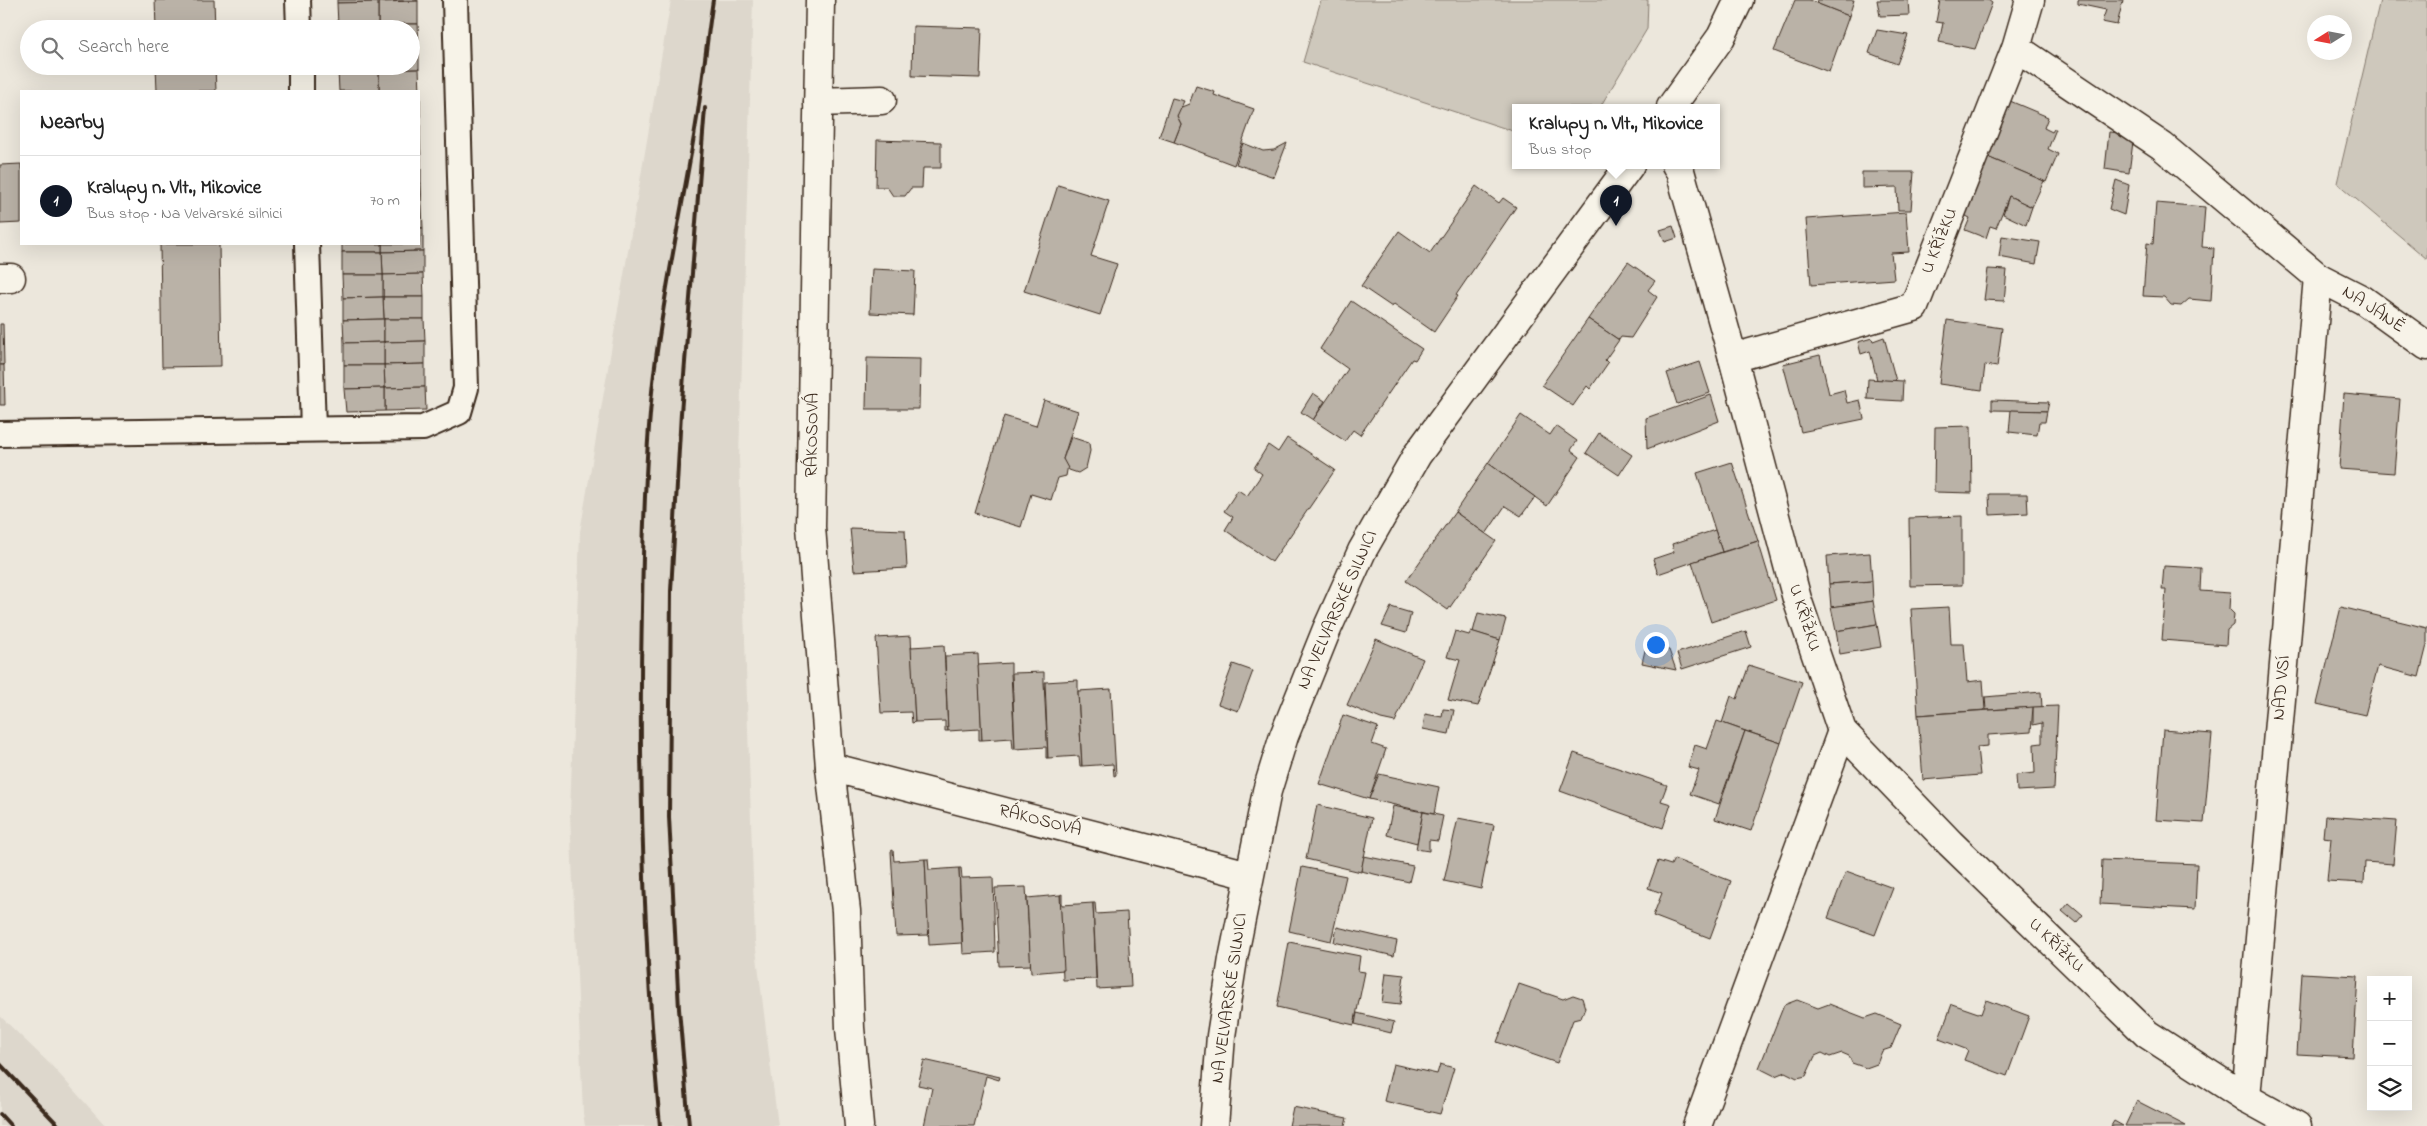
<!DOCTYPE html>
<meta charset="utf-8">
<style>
:root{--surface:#fff;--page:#f2f2f2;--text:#222;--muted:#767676;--line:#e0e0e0;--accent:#111827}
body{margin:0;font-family:"Indie Flower",sans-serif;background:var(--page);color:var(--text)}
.controls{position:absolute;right:15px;bottom:15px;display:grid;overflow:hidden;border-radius:0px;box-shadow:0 5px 20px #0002}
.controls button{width:45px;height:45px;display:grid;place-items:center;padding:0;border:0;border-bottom:1px solid var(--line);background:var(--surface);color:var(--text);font:25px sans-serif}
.compass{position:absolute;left:2307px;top:15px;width:45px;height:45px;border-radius:50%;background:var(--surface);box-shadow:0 5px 20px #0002;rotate:259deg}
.you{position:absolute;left:1655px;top:644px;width:18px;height:18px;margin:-12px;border:4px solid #fff;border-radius:50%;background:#1a73e8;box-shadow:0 0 0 8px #1a73e833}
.badge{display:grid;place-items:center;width:32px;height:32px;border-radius:50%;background:var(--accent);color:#fff;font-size:16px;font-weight:700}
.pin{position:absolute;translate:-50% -41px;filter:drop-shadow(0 1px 2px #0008)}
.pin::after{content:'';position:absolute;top:26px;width:18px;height:15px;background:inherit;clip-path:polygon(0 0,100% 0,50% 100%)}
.popup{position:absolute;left:1512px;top:104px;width:208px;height:65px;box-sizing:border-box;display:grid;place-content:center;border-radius:0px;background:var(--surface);filter:drop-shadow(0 1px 4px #0005);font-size:16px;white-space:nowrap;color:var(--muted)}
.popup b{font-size:19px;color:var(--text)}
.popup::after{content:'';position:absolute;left:50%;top:100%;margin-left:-10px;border:10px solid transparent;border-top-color:var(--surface)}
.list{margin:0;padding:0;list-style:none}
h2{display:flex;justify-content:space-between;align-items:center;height:65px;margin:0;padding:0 20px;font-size:21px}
h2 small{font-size:16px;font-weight:400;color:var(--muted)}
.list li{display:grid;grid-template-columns:32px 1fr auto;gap:15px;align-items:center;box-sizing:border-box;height:90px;padding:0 20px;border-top:1px solid var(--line)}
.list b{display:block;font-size:19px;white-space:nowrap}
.list p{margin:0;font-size:16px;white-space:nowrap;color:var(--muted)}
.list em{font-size:16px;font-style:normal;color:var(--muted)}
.icon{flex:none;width:28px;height:28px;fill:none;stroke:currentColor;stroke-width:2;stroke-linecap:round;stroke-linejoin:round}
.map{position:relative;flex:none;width:2427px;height:1126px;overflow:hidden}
.search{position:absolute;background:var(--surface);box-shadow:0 5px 20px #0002;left:20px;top:20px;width:400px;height:55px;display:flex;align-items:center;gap:12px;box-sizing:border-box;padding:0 18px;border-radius:28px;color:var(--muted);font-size:19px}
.panel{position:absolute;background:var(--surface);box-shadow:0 5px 20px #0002;left:20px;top:90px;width:400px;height:155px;border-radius:0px}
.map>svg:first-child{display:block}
.built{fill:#ddd7cc}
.green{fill:#cec8bc;stroke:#84796d}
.building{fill:#bab2a7;stroke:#3b2a1e}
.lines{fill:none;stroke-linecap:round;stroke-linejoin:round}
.lane-casing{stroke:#3b2a1e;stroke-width:28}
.street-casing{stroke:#3b2a1e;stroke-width:31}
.secondary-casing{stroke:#3b2a1e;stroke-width:31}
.lane{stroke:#f7f3e8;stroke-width:24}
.street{stroke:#f7f3e8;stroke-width:28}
.secondary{stroke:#f7f3e8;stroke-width:28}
.rail{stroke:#3b2a1e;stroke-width:4}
.labels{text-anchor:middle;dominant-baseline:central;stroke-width:4.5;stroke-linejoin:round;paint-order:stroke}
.street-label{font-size:18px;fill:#3b2a1e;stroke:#f7f3e8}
</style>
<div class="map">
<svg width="2427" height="1126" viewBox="0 0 2427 1126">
<rect width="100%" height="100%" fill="#ece7dc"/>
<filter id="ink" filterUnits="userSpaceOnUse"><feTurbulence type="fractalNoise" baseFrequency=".02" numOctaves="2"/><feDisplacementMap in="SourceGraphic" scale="10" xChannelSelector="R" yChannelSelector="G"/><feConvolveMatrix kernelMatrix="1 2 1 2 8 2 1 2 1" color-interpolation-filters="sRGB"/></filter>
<g filter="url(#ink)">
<g class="built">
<polygon points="671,0 753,0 739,458 755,941 778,1126 585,1126 583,1113 570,814 580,532"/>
<polygon points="0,1016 51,1065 106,1126 0,1126"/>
</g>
<g class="green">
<polygon points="1321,0 1648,0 1647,29 1600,107 1516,107 1516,132 1303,62"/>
<polygon points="2380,0 2427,0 2427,259 2337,183"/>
</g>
<g class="building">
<polygon points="155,0 214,0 215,29 156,29"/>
<polygon points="337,0 378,0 378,2 337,3"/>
<polygon points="378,0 418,0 418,1 378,2"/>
<polygon points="1795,0 1809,0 1849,16 1829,72 1774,51"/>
<polygon points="1817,0 1854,0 1849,16 1816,3"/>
<polygon points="1877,0 1908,0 1909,15 1880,16"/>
<polygon points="1940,0 1988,0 1992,3 1975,49 1939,42 1943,23 1936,22"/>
<polygon points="2078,0 2123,0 2117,25 2102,22 2106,10 2078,4"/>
<polygon points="418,1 418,24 378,24 378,2"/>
<polygon points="378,2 378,24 338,25 337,3"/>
<polygon points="378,24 418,24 419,46 411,46 411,29 378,29"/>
<polygon points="378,24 378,29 338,29 338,25"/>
<polygon points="913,26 982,28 980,78 912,76"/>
<polygon points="1877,30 1908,35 1897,64 1869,53"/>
<polygon points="411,46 419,46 419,69 379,70 379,66 411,66"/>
<polygon points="156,66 215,66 216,91 157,91"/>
<polygon points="338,66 379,66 379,70 338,71"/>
<polygon points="419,69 420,92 379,91 379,70"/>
<polygon points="379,70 379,91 339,91 338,71"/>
<polygon points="1196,86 1215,92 1214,95 1254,109 1234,165 1174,142 1181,124 1177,116 1179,108 1189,104"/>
<rect x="419" y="92" width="1" height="23"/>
<polygon points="1172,98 1184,101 1177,116 1181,124 1174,142 1159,137"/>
<polygon points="2010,101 2048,117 2044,128 2052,132 2054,129 2056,129 2048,149 2058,154 2046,182 1985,156"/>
<rect x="419" y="115" width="1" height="22"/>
<polygon points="2109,132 2134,134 2129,173 2105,169"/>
<polygon points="419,137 420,137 421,160 419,160"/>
<polygon points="877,140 941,142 941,168 923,168 922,188 911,188 905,196 893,196 887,187 876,187"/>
<polygon points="1243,143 1263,151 1274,150 1287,143 1274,177 1236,164"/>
<polygon points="1985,156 2044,181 2032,207 2009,196 1996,228 1990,226 1986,238 1965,230 1970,218 1960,213"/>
<rect x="419" y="160" width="2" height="23"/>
<polygon points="21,164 21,223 0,224 0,165"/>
<polygon points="1862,172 1914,172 1911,210 1898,210 1897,187 1862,188"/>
<polygon points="2116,180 2129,185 2124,215 2109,209"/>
<polygon points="419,183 421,183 422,206 419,206"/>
<polygon points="1058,185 1109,201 1091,256 1117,264 1100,315 1024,291"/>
<polygon points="1476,186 1499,203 1503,198 1516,207 1456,295 1458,296 1434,332 1394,304 1392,307 1361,286 1399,231 1430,253"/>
<polygon points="2009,196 2032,207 2026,225 2003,214"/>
<polygon points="2156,203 2205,207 2202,247 2214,248 2211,301 2189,299 2181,306 2171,305 2164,297 2143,296 2147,243 2153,244"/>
<polygon points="419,206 422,206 423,228 419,228"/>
<polygon points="1906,212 1909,252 1891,253 1894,279 1811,285 1806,219"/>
<polygon points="1673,226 1677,238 1665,242 1660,230"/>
<polygon points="419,228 423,228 423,251 382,252 382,244 419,244"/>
<polygon points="2002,236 2040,242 2036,264 1999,257"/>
<polygon points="160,244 219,244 221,366 162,367"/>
<rect x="342" y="244" width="40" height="8"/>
<polygon points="423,251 423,274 383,275 382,252"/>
<polygon points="342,252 382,252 383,275 342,275"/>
<polygon points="1628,262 1655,281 1648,290 1657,297 1631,338 1621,337 1619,340 1588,319"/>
<polygon points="872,269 915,271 913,315 870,313"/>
<polygon points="1988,269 2007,270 2004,301 1984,300"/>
<polygon points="423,274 424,297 383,297 383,275"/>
<polygon points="342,275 383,275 383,297 343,298"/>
<polygon points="383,297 424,297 424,319 384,319"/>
<polygon points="383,297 384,319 343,320 343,298"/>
<polygon points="1351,301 1422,349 1415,360 1412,359 1360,435 1353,430 1345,441 1313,420 1348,369 1320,349"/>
<polygon points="384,319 384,342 344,343 343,320"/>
<polygon points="384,319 424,319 425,341 384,342"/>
<polygon points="1588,319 1619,340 1605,360 1608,363 1590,389 1587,386 1573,406 1542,385"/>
<polygon points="1947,320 2002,328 1997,367 1985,365 1982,390 1939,384"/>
<polygon points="0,324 3,324 4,365 0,365"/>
<polygon points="1884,337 1896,381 1877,380 1870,351 1861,354 1858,342 1872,338 1873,341"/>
<polygon points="425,341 425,364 384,365 384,342"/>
<polygon points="384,342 384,365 344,365 344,343"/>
<polygon points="1820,355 1829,394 1844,390 1847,403 1860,400 1864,419 1801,432 1783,364"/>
<polygon points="867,358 920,359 919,409 866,409"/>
<polygon points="1700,362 1710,393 1677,404 1667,373"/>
<polygon points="425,364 425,387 385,388 384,365"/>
<polygon points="0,365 4,365 5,405 0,405"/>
<polygon points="344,365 384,365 385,388 344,389"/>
<polygon points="1868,379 1903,381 1902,401 1867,399"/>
<polygon points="425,387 426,410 385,411 385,388"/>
<polygon points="385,388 385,411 346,412 344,389"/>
<polygon points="1313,393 1325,401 1313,420 1301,412"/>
<polygon points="2344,394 2400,399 2394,473 2339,469"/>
<polygon points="1711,395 1719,421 1647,449 1646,418"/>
<polygon points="1044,400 1078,411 1063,459 1068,465 1066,476 1058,478 1051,500 1031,494 1021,527 975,513 1004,416 1036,426"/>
<polygon points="1992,400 2049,402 2047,411 1992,410"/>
<polygon points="2011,410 2047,411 2045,422 2039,422 2037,435 2009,432"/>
<polygon points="1521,415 1550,435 1556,426 1577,441 1571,450 1580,457 1547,506 1488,463"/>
<polygon points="1971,426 1972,493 1934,492 1935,427"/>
<polygon points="1599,433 1632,455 1619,475 1586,453"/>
<polygon points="1071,437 1089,443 1090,451 1086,468 1078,473 1069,470 1063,459"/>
<polygon points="1287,438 1335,470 1272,562 1225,530 1233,517 1224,511 1238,490 1247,496 1262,474 1254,468 1268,445 1278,452"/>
<polygon points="1732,462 1758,541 1722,552 1697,473"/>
<polygon points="1488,463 1535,497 1521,516 1505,506 1486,534 1455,512"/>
<polygon points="1989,494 2027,494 2028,513 1990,515"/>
<polygon points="1455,512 1496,541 1448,610 1406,581"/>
<polygon points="1962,516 1962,585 1910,586 1909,518"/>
<polygon points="850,528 905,530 907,568 854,571"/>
<polygon points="1715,530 1722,552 1658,574 1653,559 1674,552 1672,544"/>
<polygon points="1758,541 1776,600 1711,622 1692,562"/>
<polygon points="1870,553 1872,581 1829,584 1827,556"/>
<polygon points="2164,566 2201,568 2200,591 2230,593 2229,609 2234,614 2233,625 2227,630 2226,645 2162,640 2166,590 2162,590"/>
<polygon points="1872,581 1873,601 1831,607 1829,584"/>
<polygon points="1873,601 1877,624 1836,631 1831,607"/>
<polygon points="1391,607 1411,613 1406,633 1382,626"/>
<polygon points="1949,607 1951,644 1964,644 1967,682 1983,680 1985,710 1918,715 1911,609"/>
<polygon points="2341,607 2427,628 2427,645 2419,677 2378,666 2365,715 2317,704"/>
<polygon points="1478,613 1506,619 1500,640 1473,632"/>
<polygon points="1877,624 1881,647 1840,654 1836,631"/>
<polygon points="1455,631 1469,635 1471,631 1500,640 1478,706 1448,700 1460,660 1447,657"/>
<polygon points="1746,631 1751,647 1682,669 1677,653"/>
<polygon points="911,636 915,722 912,723 911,712 881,713 876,638"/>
<polygon points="1376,639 1423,659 1395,722 1381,719 1347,705"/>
<polygon points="944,645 948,731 945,731 945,721 915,722 911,647"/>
<polygon points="1646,646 1669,650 1676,670 1642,663"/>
<polygon points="978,654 982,740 979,740 979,729 948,731 945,656"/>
<polygon points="1011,663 1011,673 1015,749 1013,749 1012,738 982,740 978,665"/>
<polygon points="1233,664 1253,671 1238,711 1218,704"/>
<polygon points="1749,665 1802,682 1781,743 1722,723 1731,696 1737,699"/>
<polygon points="1044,672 1044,682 1048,758 1046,758 1046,747 1015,749 1012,673"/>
<polygon points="1078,680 1078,691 1082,766 1080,766 1079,756 1048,758 1045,682"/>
<polygon points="1111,689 1116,775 1114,776 1113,764 1082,766 1078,691"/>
<polygon points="2041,692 2042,707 1986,710 1985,697"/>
<polygon points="2058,706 2054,789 2017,791 2016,775 2035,773 2034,744 2042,743 2042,723 2033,725 2033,707"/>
<polygon points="2033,707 2031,732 1988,735 1988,746 1977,747 1980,775 1923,780 1918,715"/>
<polygon points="1443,709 1454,710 1449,734 1423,729 1425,714 1442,717"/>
<polygon points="1343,715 1378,727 1372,744 1386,749 1369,799 1319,784"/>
<polygon points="1717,721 1745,731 1719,804 1690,794 1699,770 1688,767 1695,745 1707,749"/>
<polygon points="2163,730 2212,734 2204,823 2156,820"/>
<polygon points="1745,731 1781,743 1751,831 1715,819"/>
<polygon points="1574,753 1667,785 1661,801 1671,804 1663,828 1560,791"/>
<polygon points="1379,774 1439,787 1434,814 1369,799"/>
<polygon points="1317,805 1372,818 1361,872 1306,859"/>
<polygon points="1393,806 1423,812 1417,843 1387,835"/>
<polygon points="1423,812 1443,816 1438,841 1429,840 1429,851 1416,849"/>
<polygon points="2325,816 2397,821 2393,864 2365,862 2364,883 2327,881 2331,838 2323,837"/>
<polygon points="1458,818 1494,825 1481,889 1444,881"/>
<polygon points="893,850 894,861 925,859 929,935 896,936 891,851"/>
<polygon points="1364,856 1413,866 1409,882 1361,871"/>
<polygon points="925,859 928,859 929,870 959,868 962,943 929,945"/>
<polygon points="1674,859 1731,881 1710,938 1653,916 1662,893 1648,888 1658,861 1671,865"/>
<polygon points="2102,860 2197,864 2195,909 2100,904"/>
<polygon points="1302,867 1346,876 1331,941 1289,931"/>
<polygon points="959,868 961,868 962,878 993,877 995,952 963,954"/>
<polygon points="1846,871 1893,888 1875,935 1828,918"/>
<polygon points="1026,887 1031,965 999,966 995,888"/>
<polygon points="1062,894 1062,905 1093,903 1096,979 1063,980 1060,895"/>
<polygon points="1060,895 1064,970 1031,973 1027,898"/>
<polygon points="1093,903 1095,903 1096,914 1127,912 1131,987 1097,989"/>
<polygon points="2069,903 2083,915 2076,923 2062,911"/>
<polygon points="1337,927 1397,941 1394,956 1334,942"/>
<polygon points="1289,942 1360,956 1358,971 1365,972 1354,1025 1277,1007"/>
<polygon points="1386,973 1404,975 1400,1005 1382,1003"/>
<polygon points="2302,973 2358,976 2353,1057 2297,1054"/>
<polygon points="1519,984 1563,999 1573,995 1582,998 1585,1008 1581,1018 1573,1020 1557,1063 1497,1042"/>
<polygon points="1797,1000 1818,1008 1829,1004 1865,1018 1877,1014 1901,1024 1891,1048 1882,1051 1877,1064 1866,1068 1852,1063 1849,1056 1842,1053 1830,1057 1822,1053 1815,1056 1806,1076 1797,1078 1785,1072 1775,1076 1759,1068 1784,1005"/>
<polygon points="1986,1000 2029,1016 2007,1076 1964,1060 1968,1050 1939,1039 1952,1004 1981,1014"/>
<polygon points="1357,1013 1394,1022 1391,1033 1355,1024"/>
<polygon points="924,1060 1000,1077 999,1080 986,1076 974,1126 924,1126 932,1088 918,1085"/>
<polygon points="1393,1064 1437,1074 1440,1064 1454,1068 1440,1114 1384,1101"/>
<polygon points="2137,1101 2186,1126 2125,1126"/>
<polygon points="1293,1107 1347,1118 1345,1126 1289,1126"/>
<polygon points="2114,1121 2123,1126 2111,1126"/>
</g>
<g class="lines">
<defs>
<g id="lane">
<polyline points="298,0 299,29"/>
<polyline points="301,66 301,91"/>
<polyline points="307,244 313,429"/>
<polyline points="0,434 423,428 459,412 466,388 455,0"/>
</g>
<g id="street">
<polyline points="820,0 811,527 830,767 846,911 850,1028 859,1126"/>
<polyline points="2016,48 2162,146 2318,277 2363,300 2427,346"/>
<polyline points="818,102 882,100"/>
<polyline points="1676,165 1680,171 1733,358 1797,599 1842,731 1950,843 2147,1034 2246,1098 2297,1126"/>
<polyline points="0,278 11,278"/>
<polyline points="1733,358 1914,307 2016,48 2030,0"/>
<polyline points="830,767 1249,875"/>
<polyline points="2246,1098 2318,277"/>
<polyline points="1697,1126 1842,731"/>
</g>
<g id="secondary">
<polyline points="1671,107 1721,37 1739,0"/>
<polyline points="1214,1126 1221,1036 1233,959 1267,791 1284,736 1327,629 1362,551 1417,455 1630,165"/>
</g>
</defs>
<use href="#lane" class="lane-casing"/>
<use href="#street" class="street-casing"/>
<use href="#secondary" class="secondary-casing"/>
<use href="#lane" class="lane"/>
<use href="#street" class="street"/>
<use href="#secondary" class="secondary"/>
<g class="rail">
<polyline points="0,1064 59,1126"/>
<polyline points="0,1114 11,1126"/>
<path d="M660 1126C644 952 638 783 642 609 643 534 645 457 653 382 663 293 683 206 697 118 703 79 707 39 713 0"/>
<polyline points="689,1126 679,1009 669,817 671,591 681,413 705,108"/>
</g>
</g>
</g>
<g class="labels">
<g class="street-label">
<text transform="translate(1940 241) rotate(-68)">U KŘÍŽKU</text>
<text transform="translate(2373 310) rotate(33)">NA JÁNĚ</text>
<text transform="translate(813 435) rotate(-89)">RÁKOSOVÁ</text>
<text transform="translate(1338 610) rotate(-66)">NA VELVARSKÉ SILNICI</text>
<text transform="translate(1804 618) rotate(72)">U KŘÍŽKU</text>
<text transform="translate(2282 688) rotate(-85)">NAD VSÍ</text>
<text transform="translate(1040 821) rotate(14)">RÁKOSOVÁ</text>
<text transform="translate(2056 946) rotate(44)">U KŘÍŽKU</text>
<text transform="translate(1230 998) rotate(-82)">NA VELVARSKÉ SILNICI</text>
</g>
</g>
</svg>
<div class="controls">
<button>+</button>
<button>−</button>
<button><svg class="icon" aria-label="layers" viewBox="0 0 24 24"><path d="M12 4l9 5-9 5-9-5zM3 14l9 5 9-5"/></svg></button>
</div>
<svg class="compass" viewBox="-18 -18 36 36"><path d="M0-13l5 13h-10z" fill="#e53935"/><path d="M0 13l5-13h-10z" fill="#767676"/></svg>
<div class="you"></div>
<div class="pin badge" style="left:1616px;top:226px">1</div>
<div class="popup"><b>Kralupy n. Vlt., Mikovice</b>Bus stop</div>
<div class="search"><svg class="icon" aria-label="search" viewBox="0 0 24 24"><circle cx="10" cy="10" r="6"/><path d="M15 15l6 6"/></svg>Search here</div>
<section class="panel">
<h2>Nearby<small></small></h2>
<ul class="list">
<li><span class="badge">1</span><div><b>Kralupy n. Vlt., Mikovice</b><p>Bus stop · Na Velvarské silnici</p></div><em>70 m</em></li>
</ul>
</section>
</div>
